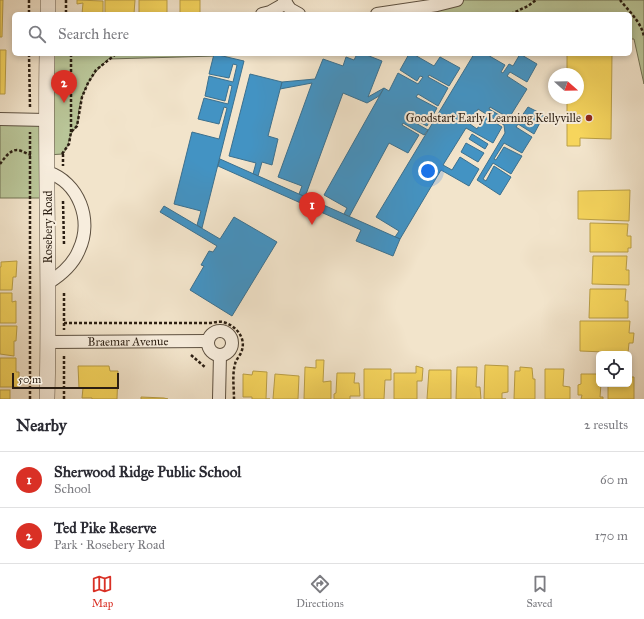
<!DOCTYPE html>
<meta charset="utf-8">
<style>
:root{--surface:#fff;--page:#f2f2f3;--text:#2b2b33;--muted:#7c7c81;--line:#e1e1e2;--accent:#d93025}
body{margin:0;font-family:"IM FELL Great Primer",serif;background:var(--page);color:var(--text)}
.controls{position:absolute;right:12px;bottom:12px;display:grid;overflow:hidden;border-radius:6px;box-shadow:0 2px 6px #0003}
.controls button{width:36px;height:36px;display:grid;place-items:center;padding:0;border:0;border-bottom:1px solid var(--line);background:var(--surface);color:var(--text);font:20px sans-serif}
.compass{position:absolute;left:548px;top:68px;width:36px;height:36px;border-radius:50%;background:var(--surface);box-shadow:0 2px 6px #0003;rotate:110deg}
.scale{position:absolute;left:12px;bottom:10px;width:107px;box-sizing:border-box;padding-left:4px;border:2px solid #2b1e12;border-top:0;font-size:11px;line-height:14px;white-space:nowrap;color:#2b1e12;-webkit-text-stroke:3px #f7eddd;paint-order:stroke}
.you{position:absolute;left:428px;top:171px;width:14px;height:14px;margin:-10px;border:3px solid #fff;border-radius:50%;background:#1a73e8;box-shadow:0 0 0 6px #1a73e833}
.badge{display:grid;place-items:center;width:26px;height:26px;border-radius:50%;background:var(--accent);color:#fff;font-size:13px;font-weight:700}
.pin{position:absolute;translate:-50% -33px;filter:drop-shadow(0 1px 2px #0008)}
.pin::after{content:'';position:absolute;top:21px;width:14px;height:12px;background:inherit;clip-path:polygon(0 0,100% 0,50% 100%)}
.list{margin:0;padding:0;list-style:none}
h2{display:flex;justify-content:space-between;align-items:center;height:52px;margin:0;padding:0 16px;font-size:17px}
h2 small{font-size:13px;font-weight:400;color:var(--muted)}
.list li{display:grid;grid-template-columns:26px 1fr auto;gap:12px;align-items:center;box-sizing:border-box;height:56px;padding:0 16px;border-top:1px solid var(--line)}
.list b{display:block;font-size:15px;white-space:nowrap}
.list p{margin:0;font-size:13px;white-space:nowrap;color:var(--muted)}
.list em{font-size:13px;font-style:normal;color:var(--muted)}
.icon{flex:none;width:22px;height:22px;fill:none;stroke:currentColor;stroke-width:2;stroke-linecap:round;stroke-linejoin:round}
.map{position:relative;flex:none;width:644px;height:399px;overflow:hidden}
.search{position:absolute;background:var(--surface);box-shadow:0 2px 6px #0003;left:12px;right:12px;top:12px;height:44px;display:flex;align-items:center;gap:10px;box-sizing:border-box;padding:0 14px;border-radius:6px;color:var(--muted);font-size:15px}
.sheet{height:164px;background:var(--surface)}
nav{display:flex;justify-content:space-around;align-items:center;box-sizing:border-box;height:56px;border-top:1px solid var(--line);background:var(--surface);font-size:11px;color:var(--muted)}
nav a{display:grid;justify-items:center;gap:2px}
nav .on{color:var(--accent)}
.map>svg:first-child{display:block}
.green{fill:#b9c598;stroke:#727255}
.homes{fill:#f6d55c;stroke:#b99e46}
.schools{fill:#4393c3;stroke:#3c708e}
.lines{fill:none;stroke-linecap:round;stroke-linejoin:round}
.minor-casing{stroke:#5d5040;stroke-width:14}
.tertiary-casing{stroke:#5d5040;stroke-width:16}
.path{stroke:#2b1e12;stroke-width:2.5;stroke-dasharray:3 2;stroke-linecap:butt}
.minor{stroke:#f7eddd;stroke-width:12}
.tertiary{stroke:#f7eddd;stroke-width:15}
.poi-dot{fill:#8f2418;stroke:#f7eddd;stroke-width:1.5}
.labels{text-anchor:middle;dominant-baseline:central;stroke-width:4;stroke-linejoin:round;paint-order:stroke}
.poi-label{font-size:12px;fill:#2b1e12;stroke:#f7eddd;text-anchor:end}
.street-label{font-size:12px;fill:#2b1e12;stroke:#f7eddd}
</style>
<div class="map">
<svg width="644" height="399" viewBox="0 0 644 399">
<rect width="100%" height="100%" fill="#f2e4cb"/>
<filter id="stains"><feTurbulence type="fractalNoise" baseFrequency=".005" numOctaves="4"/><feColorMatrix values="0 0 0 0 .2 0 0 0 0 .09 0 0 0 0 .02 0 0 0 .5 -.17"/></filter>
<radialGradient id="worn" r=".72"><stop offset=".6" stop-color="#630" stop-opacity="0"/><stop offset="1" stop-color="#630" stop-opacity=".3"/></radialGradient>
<g class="green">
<polygon points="457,0 644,0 644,84 634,39 630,39 630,14 377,14"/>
<path d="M47 54H289L108 59C93 73 82 89 79 109 78 114 79 120 77 125 76 129 72 131 71 134 68 143 68 147 63 154L47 155V198H0V119L46 120Z"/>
</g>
<g class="homes">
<polygon points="0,0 3,0 2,37 0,37"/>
<polygon points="77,0 103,1 103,14 82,14 83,3 77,4"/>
<polygon points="105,0 135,0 134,14 105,14"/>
<rect x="139" y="0" width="28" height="14"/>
<rect x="180" y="0" width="20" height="14"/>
<polygon points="0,50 6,50 5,94 0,94"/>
<polygon points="567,54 612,54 611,139 580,138 580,146 567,146 567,98 578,98 578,74 567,74"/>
<polygon points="630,190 629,221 578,219 578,191"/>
<polygon points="590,223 628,224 627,236 631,236 631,248 628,248 628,252 590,252"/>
<polygon points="593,256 627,256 626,270 629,270 629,285 592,284"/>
<polygon points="17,261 16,277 13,277 12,290 0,290 0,267 1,267 1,262"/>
<polygon points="590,289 626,289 625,301 628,301 628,318 589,318"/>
<polygon points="0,293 12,293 12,302 16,301 16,323 0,323"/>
<polygon points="580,321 630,321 629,333 634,333 633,343 629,343 628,353 580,351"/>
<polygon points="0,326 17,326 16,341 14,341 14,356 0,354"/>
<polygon points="0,358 16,358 16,372 19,372 19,387 0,387"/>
<polygon points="316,360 324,360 323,382 331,381 331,399 304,399 305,367 316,368"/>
<polygon points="485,365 508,366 508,392 502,393 502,399 506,399 484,399"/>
<polygon points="78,366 109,366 110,371 118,371 117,399 92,399 92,398 82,398 83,388 79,388"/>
<polygon points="416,366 423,368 422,381 417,381 417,399 394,399 394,373 416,373"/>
<polygon points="457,367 477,367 476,387 480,387 481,399 456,399"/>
<polygon points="520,367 532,368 533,379 535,379 535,399 514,399 515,371 520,371"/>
<polygon points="364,369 391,369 391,380 385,380 384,399 364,399"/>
<polygon points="545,369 564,369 563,386 570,387 570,399 545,399"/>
<polygon points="429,370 451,370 451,399 427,399"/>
<polygon points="253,371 267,372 266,399 270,399 252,399 252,397 243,397 243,374 252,375"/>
<polygon points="337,373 355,373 354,383 359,383 360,396 350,396 350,399 334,399 334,394 336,393"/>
<polygon points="275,374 299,376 298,399 273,399"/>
<polygon points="581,374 599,374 599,384 601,384 600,397 603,397 603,399 581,399 582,395 578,395 578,385 581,384"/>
<polygon points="629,377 634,377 634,399 608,399 608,384 629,384"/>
<rect x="0" y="390" width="10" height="9"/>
<polygon points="141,397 164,398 168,399 141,399"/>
</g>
<g class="schools">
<polygon points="214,54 244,61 202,228 197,225 201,211 174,204 192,132 219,139 227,108 224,107 219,124 198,119 204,98 228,104 232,86 229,85 225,101 205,96 209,76 233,82 237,65 233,64 229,78 209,74"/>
<polygon points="357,54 364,54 382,61 368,97 384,88 379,96 367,103 343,93 305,197 299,194 302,186 278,177 312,83 280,89 282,82 315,79 323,59 343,66 346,57 354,60"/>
<polygon points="409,54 413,54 434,66 440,57 460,68 449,86 429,75 428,77 448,88 438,106 418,94 416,97 437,108 427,126 406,115 405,117 428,130 424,135 403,123 402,125 419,135 408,153 389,143 349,217 344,214 347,208 324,195 384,88 389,91 398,73 418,84 423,77 420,76 417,81 400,70"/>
<polygon points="474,54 486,54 505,65 501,72 503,73 509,64 513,66 520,54 537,64 527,82 510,72 507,76 527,89 509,118 490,107 489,109 511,122 515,117 519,120 528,107 544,115 534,134 518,124 516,127 532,137 522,153 504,143 494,159 496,160 504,147 522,156 511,174 493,163 483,179 486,181 494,166 511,177 500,195 477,180 505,133 504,125 478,109 470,124 477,129 485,116 502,127 493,143 466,128 443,165 452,170 460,157 479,169 469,186 441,170 400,239 395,237 399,231 376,217"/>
<polygon points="250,74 282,82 268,136 278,139 272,165 262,162 258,176 253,174 256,163 229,156"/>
<polygon points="472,134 488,144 485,149 469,139"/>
<polygon points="466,143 484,153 478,162 461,152"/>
<polygon points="220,159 400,239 393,256 356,241 361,230 218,166"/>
<polygon points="164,206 220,239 234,217 277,242 232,316 190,290 204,266 201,265 209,251 213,252 217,246 160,212"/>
</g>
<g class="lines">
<defs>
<g id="minor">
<polyline points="284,0 290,9 299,14"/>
<polyline points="262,14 270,12 286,3"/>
<polyline points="377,14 437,5 457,0"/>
<polyline points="0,119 46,120"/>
<path d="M47 172C79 182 93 220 79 250 73 265 61 275 48 283"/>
<circle cx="220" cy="343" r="12"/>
<path id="s1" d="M48 342 208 341"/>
<polyline points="219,399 220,355"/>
</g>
<g id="tertiary">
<polyline points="48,14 48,0"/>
<path d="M47 399C50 284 45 169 47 54"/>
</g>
</defs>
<use href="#minor" class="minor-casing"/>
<use href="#tertiary" class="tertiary-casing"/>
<g class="path">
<polyline points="29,0 29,14"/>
<polyline points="66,0 66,14"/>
<path d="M620 0C628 10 642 23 644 37"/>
<polyline points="511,14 528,6 536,0"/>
<polyline points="29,54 30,107"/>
<polyline points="71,132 71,54"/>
<polyline points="62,154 69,144 71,132 77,126 82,97 88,83 96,70 116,54"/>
<polyline points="63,154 63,166"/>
<path d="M0 164C4 159 10 149 18 150 23 151 27 154 31 155"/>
<polyline points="63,201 64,244"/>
<polyline points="64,293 64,330"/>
<path d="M64 323H208C213 323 218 321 223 322 235 325 246 337 242 350 241 355 236 359 235 364 232 375 234 388 234 399"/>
<polyline points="191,355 206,368"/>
<polyline points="30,399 30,132"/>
<polyline points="64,399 64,355"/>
</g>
<use href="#minor" class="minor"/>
<use href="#tertiary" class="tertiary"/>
</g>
<circle class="poi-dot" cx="589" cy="118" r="4"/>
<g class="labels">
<g class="poi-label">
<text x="581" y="118">Goodstart Early Learning Kellyville</text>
</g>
<g class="street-label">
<text transform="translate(48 227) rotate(-90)">Rosebery Road</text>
<text stroke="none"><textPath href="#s1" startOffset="80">Braemar Avenue</textPath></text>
</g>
</g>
<rect width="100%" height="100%" filter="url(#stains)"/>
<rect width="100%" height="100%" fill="url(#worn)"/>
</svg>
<div class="controls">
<button><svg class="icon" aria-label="locate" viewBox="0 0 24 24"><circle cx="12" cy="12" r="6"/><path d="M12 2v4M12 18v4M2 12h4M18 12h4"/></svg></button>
</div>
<svg class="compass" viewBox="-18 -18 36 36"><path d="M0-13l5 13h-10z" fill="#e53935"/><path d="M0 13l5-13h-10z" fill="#7c7c81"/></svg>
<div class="scale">50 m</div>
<div class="you"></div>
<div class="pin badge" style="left:312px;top:225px">1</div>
<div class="pin badge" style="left:64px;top:103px">2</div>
<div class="search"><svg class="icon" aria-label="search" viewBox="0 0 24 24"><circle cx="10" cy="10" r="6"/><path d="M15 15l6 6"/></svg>Search here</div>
</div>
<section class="sheet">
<h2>Nearby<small>2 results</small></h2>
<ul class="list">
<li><span class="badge">1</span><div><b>Sherwood Ridge Public School</b><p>School</p></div><em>60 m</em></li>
<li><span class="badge">2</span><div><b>Ted Pike Reserve</b><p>Park · Rosebery Road</p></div><em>170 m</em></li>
</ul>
</section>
<nav>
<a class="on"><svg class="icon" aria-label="map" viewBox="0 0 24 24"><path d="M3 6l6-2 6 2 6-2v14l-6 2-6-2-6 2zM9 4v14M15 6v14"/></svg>Map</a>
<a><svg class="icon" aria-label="directions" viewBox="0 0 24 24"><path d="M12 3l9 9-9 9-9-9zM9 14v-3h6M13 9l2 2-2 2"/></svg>Directions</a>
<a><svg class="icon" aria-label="saved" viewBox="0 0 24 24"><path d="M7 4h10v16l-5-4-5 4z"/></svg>Saved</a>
</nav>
